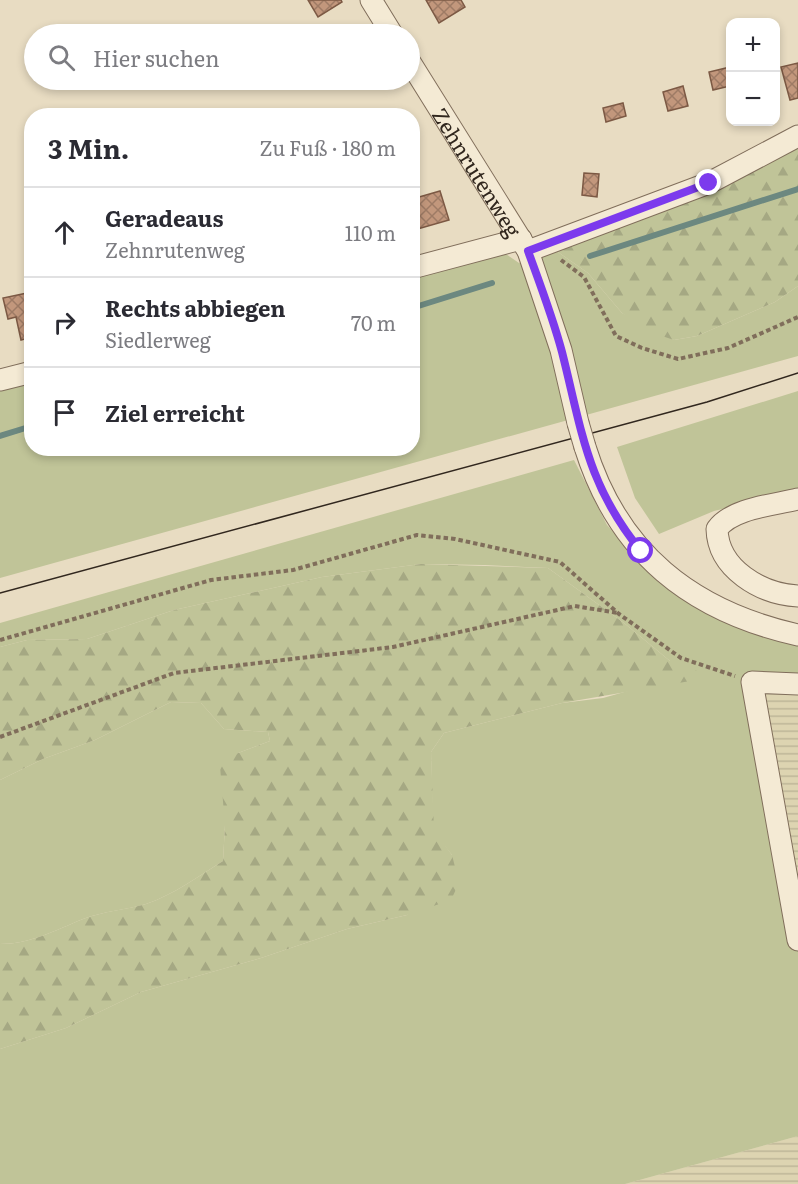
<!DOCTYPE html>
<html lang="de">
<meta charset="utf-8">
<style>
:root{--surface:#fff;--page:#f2f2f3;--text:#2b2b33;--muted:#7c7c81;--line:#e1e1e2}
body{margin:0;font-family:Literata,serif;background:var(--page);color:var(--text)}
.controls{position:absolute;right:18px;top:18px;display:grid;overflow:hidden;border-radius:12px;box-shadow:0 3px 9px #0003}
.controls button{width:54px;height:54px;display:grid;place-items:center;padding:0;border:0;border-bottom:2px solid var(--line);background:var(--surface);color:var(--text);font:30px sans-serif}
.stop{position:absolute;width:18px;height:18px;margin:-14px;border:4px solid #7c3aed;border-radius:50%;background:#fff}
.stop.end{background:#7c3aed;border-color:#fff;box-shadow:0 2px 6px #0008}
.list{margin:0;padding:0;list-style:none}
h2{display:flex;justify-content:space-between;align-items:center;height:78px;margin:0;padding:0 24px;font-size:26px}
h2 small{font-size:20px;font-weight:400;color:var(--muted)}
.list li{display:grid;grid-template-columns:39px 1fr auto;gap:18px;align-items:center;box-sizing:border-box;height:90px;padding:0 24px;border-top:2px solid var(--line)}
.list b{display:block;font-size:22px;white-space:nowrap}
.list p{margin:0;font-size:20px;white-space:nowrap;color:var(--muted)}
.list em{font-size:20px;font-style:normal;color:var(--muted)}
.icon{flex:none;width:33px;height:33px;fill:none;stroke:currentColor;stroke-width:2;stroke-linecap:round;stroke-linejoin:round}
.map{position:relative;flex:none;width:798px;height:1184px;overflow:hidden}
.search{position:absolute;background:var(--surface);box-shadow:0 3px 9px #0003;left:24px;top:24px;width:396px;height:66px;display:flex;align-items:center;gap:15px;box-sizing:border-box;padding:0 21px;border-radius:33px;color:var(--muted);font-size:22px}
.panel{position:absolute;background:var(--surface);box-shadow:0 3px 9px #0003;left:24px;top:108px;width:396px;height:348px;border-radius:24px}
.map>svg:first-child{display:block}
.farmland{fill:url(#farmland-rules)}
.green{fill:#c0c498}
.forest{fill:url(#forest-firs)}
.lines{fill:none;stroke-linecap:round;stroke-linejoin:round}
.stream{stroke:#6c8880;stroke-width:6}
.building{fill:url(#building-cross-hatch);stroke:#7c5944;stroke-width:1.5}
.minor-casing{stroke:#806e5b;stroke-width:23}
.path{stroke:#806e5b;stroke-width:4;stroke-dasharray:4.5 3;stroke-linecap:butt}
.minor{stroke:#f4ead4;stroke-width:21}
.tram{stroke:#31271e;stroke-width:1.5}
.minor-bridge-casing{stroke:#806e5b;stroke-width:23;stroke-linecap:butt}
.minor-bridge{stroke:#f4ead4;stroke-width:21}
.route{stroke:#7c3aed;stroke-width:8}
.labels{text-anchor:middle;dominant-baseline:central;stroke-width:4.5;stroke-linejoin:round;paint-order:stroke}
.street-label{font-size:21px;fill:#31271e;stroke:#f0e6d1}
</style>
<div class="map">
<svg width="798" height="1184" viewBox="0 0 798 1184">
<defs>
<pattern id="farmland-rules" width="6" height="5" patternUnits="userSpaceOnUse" patternTransform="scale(1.5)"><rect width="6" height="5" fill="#ddd4b1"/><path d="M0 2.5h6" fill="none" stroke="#beb698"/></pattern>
<pattern id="forest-firs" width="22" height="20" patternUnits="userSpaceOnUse" patternTransform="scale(1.5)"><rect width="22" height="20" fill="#c0c498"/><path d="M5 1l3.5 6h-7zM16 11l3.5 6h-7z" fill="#a5a883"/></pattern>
<pattern id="building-cross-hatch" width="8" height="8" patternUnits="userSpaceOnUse" patternTransform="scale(1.5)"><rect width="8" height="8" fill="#c2977c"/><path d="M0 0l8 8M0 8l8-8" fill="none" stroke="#9e7b65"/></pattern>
</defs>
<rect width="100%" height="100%" fill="#e8dcc2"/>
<g class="farmland">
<polygon points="752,682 798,684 798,933"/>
<polygon points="798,1136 798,1184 625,1184"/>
</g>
<g class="green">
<polygon points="555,250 588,273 622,313 674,340 697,336 775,302 798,286 798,356 0,578 0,388 31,380 32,448 412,448 413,277 503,252 519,263"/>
<polygon points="798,391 798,491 714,511 659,534 635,498 617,447"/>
<polygon points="574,460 607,525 653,576 726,623 764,636 798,644 798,681 752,682 798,933 798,1136 625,1184 0,1184 0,1049 66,1028 141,992 261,958 347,929 407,915 452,855 433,831 431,752 444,733 562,703 603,698 642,687 670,661 624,623 548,568 483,565 421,564 322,577 174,610 87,639 27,640 0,647 0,623"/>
<path d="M171 702 201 703 224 729 268 732 270 741 238 753 225 825 223 861C199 876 173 895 146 904 126 910 104 911 83 919 56 930 30 944 0 944V780L43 759 95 740Z"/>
</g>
<g class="forest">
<polygon points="798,143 798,286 775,302 697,336 674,340 647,331 622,313 588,273 555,250"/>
<path d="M421 564 548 568 624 623 670 661 708 675 696 680 562 703 444 733 431 752 434 830 452 855 459 883 451 900 407 915 347 929 261 958 141 992 66 1028 0 1049V944C30 944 56 930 83 919 104 911 125 910 146 904 173 895 199 876 223 861L225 825 220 766 238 753 270 741 268 732 224 729 201 703 171 702 95 740 43 759 0 780V647L27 640 87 639 174 610 322 577Z"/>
</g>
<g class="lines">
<g class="stream">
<polyline points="590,256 798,189"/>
<polyline points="412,308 492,283"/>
<polyline points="0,436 32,426"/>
</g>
</g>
<g class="building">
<polygon points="308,0 341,0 342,2 318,17"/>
<polygon points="426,0 461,0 465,7 439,23"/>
<polygon points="798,63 798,98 790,100 781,67"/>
<polygon points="730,67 730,86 713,90 709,72"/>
<polygon points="683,86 688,106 668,111 663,92"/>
<polygon points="623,103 626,116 606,122 603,108"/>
<polygon points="584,173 599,174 597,197 582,195"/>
<polygon points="440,191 449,220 414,230 412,199"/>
<polygon points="32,292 32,337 21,340 16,317 8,319 3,298"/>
</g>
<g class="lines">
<defs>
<g id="minor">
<polyline points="371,0 392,34"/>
<path id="s1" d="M410 62 528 251 561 350 578 423"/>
<polyline points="528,251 709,183 798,136"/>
<polyline points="412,268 521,239"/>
<polyline points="0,380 32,372"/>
<path d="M585 447C618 553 691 611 798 635"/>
<path d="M798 499C774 505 732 508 717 529 718 569 761 594 798 596"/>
<polyline points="798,684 752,682 798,940"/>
</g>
</defs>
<use href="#minor" class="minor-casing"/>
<g class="path">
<polyline points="561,260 584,277 616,336 642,348 678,359 728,348 798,317"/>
<polyline points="0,640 211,580 293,570 417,535 455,539 560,562 619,614 681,658 735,676"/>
<polyline points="0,737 174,673 393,647 575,606 618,613"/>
</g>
<use href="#minor" class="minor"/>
<polyline class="tram" points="0,593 707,402 798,373"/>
<defs>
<polyline id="minor-bridge" points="578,423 585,447"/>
</defs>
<use href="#minor-bridge" class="minor-bridge-casing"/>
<use href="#minor-bridge" class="minor-bridge"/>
</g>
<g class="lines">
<path class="route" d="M641 551C587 485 582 431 562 352 553 318 540 284 528 251L709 183"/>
</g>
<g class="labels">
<g class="street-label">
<text stroke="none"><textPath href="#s1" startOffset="129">Zehnrutenweg</textPath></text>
</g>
</g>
</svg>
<div class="controls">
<button>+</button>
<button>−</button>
</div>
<div class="stop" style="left:641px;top:551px"></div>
<div class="stop end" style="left:709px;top:183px"></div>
<div class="search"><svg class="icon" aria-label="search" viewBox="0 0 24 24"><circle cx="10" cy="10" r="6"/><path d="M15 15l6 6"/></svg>Hier suchen</div>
<section class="panel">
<h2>3 Min.<small>Zu Fuß · 180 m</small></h2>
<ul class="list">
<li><svg class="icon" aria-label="ahead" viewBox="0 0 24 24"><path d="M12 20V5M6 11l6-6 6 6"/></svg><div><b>Geradeaus</b><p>Zehnrutenweg</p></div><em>110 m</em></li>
<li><svg class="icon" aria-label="right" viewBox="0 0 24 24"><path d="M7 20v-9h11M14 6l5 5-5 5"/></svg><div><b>Rechts abbiegen</b><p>Siedlerweg</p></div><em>70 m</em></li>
<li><svg class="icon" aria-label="arrive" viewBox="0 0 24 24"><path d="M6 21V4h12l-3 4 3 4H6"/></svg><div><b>Ziel erreicht</b></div></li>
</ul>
</section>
</div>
